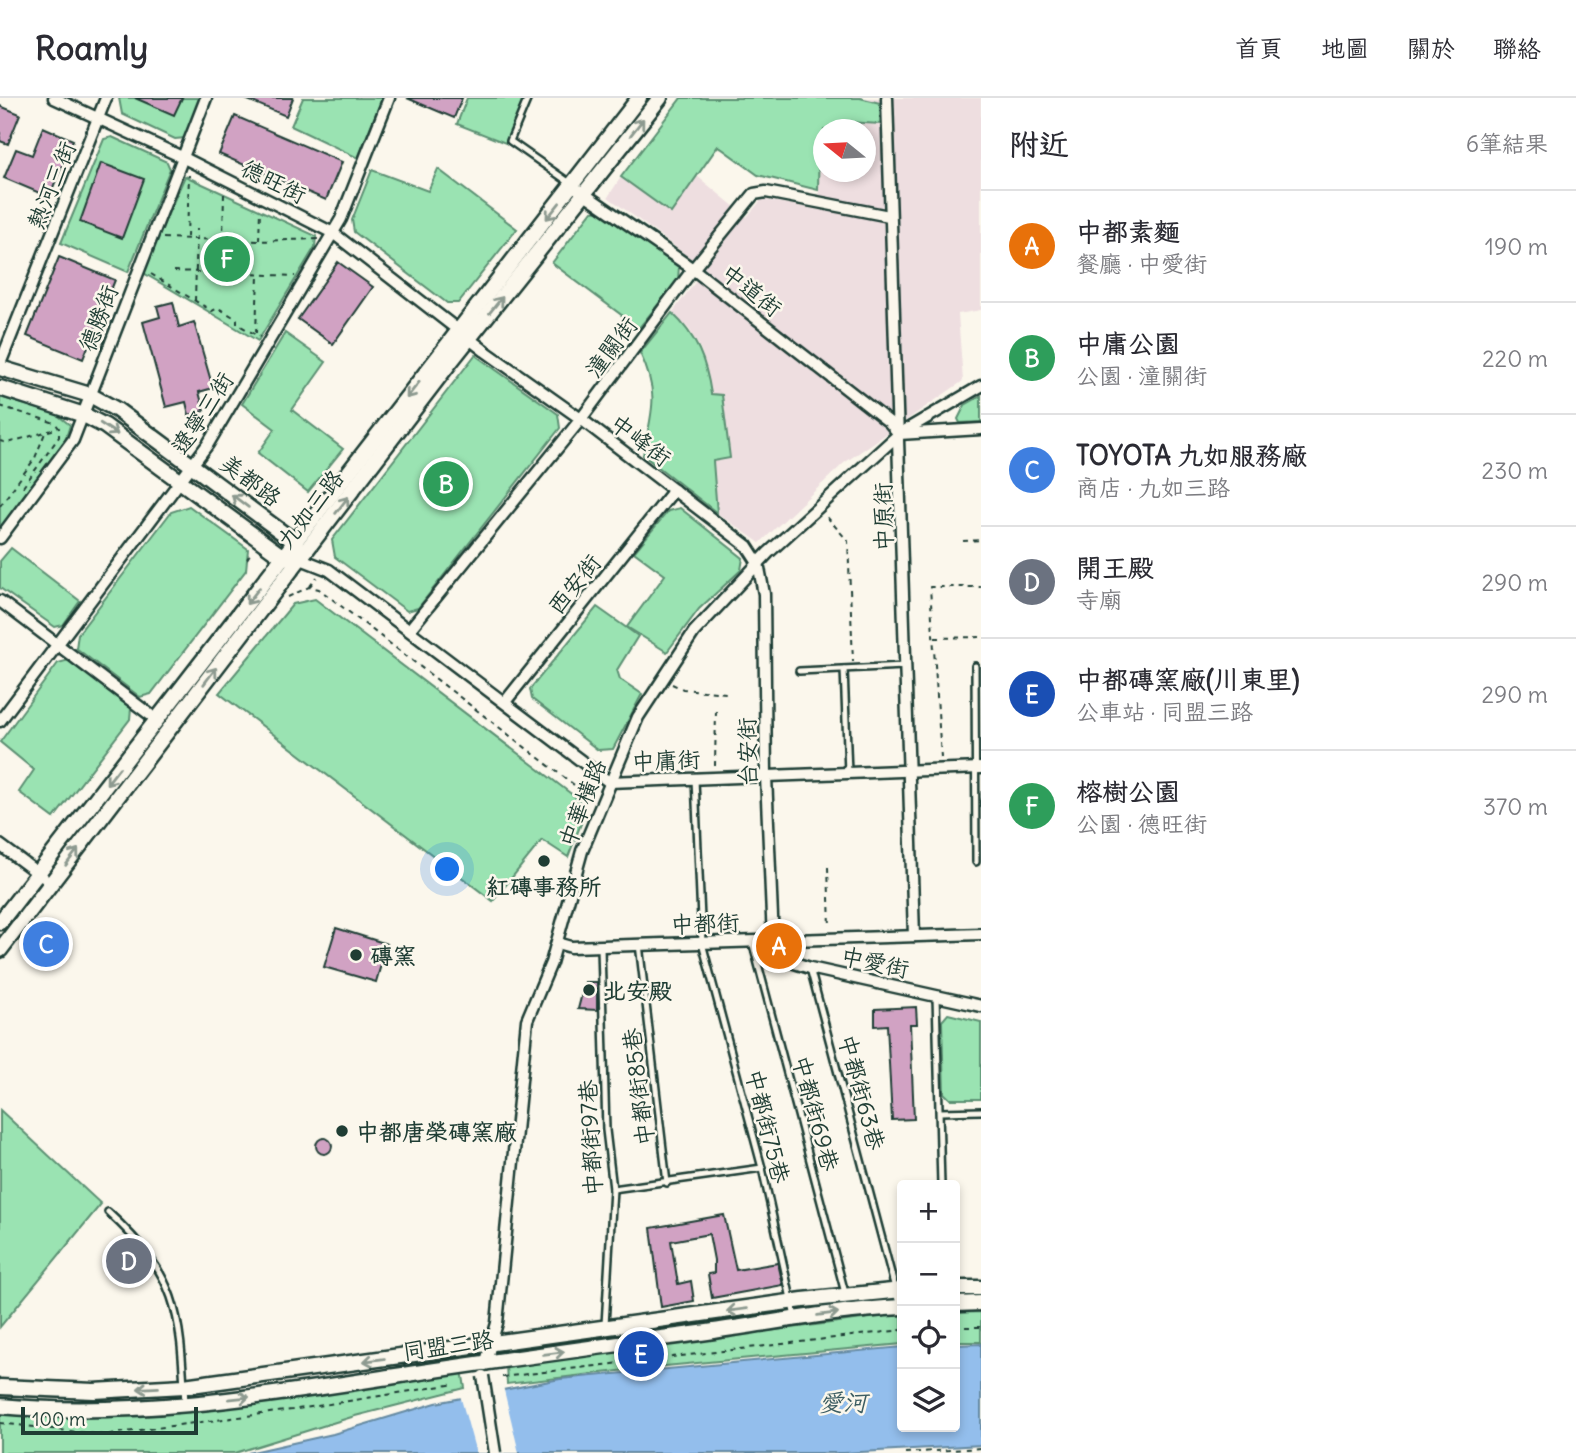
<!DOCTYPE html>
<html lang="zh-TW">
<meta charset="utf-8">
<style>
:root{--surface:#fff;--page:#f7f7f7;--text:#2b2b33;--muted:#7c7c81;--line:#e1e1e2;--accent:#1f3d34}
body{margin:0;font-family:Delius,"LXGW WenKai TC",sans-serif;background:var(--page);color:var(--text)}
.controls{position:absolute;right:21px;bottom:21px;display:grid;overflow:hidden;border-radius:7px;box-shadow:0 4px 10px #0003}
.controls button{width:63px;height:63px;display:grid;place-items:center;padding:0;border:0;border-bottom:2px solid var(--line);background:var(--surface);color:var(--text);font:35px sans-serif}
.compass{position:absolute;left:813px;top:21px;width:63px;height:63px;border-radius:50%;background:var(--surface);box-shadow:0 4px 10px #0003;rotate:288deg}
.scale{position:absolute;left:21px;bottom:18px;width:177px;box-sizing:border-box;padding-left:7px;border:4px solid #1f3d34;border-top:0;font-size:19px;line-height:24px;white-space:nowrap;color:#1f3d34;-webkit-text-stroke:5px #fbf7ec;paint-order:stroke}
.you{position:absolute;left:448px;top:772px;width:24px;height:24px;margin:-18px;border:5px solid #fff;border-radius:50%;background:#1a73e8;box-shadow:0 0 0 10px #1a73e833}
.badge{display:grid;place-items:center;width:46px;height:46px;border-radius:50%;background:var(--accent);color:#fff;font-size:23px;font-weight:700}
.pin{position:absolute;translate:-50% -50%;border:4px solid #fff;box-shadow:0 2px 7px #0006}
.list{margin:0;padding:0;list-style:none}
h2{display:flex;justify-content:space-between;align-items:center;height:91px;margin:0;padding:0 28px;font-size:30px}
h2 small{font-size:23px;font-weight:400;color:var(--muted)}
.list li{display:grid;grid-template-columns:46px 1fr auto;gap:21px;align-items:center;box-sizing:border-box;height:112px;padding:0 28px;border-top:2px solid var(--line)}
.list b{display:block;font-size:26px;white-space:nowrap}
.list p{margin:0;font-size:23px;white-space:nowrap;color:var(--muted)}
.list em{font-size:23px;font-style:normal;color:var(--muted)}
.icon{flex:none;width:38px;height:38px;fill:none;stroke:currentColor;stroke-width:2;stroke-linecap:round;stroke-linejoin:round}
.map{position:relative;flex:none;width:981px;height:1355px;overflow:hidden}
header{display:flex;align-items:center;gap:42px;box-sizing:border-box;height:98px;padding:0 35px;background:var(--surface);border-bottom:2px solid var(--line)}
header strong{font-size:33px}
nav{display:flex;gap:38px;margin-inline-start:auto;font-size:24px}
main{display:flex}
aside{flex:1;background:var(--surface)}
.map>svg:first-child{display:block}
.built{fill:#eedee0}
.green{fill:#9ae3b2;stroke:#5c9073;stroke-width:2}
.water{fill:#93beec;stroke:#658aa2;stroke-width:2}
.pier{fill:#fbf7ec}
.building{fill:#d1a2c3;stroke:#1f3d34;stroke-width:2}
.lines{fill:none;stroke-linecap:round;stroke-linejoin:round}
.lane-casing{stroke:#1f3d34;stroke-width:10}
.street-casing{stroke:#1f3d34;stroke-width:15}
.secondary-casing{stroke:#1f3d34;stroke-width:19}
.path{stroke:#1f3d34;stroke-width:2;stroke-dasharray:5 5;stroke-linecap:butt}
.lane{stroke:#fbf7ec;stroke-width:5}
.street{stroke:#fbf7ec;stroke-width:10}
.secondary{stroke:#fbf7ec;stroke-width:14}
.street-bridge-casing{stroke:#1f3d34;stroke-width:15;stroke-linecap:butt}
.street-bridge{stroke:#fbf7ec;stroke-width:10}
.oneway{stroke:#8d9a90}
.poi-dot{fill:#1f3d34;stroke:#fbf7ec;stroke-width:2.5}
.labels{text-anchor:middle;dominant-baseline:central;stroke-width:5;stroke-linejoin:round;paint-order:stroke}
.street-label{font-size:23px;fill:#1f3d34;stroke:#fbf7ec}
.poi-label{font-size:23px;font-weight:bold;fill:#1f3d34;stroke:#fbf7ec;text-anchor:start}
.water-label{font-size:24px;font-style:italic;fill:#3c5d62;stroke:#fbf7ec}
</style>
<header>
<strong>Roamly</strong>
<nav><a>首頁</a><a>地圖</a><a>關於</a><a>聯絡</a></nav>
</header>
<main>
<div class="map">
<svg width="981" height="1355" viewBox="0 0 981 1355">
<rect width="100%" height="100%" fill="#fbf7ec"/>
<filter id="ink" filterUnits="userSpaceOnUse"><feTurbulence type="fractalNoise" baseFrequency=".0143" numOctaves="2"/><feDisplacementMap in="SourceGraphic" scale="14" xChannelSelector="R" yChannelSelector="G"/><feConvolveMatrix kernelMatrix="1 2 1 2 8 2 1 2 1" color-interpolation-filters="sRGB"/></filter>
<g filter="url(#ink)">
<polygon class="built" points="860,0 981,0 981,212 958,216 963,283 844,365 760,445 717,415 713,363 730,359 722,297 711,296 701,252 689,231 672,215 705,171 608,99 621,79 671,114 697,78 747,119 762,101 819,112 819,42 823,42 824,74 866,74 866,32 847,31 847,24 880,6"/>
<g class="green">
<polygon points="119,0 202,0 185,40 175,41 122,16"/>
<polygon points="303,0 382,0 358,60 291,28"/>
<polygon points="467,0 526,0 508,46 457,26"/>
<polygon points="681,0 860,0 880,5 880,26 847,24 847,31 824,32 823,42 819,42 818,92 758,77 718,48 671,115 621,79"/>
<polygon points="112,39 167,64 170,71 128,174 61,145 104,41"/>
<polygon points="438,71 517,131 458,205 447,205 354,134 352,122 372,72 428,93"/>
<polygon points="185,78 316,138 315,149 258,243 142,174"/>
<polygon points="601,112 679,168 678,182 639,230 552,165 592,113"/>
<path d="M672 215C697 238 706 263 711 296L722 297 730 360 713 363 717 415 643 357C652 313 660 297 640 255Z"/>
<polygon points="285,235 326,264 292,312 343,351 308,394 258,355 275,331 242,306"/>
<polygon points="475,257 558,316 560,330 418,510 407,513 335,459 332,442"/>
<polygon points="981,298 981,324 960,325 958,321 965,307"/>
<polygon points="0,299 56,316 70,327 64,346 0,437"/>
<polygon points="189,408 248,451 246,472 151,596 140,599 76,550 78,536 171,414"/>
<polygon points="680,410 743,460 741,472 699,511 667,554 627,529 665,477 634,454 668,413"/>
<polygon points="11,450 80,503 63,527 55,529 0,490 0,463"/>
<polygon points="315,501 578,701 584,718 568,759 542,742 493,803 219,595 293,506"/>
<polygon points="597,509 638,538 617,572 620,581 642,596 613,651 598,652 532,601 530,591"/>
<polygon points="69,562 131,610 130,621 54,720 19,694 34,672 0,644 58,565"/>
<polygon points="948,916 981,924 981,1001 950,1001 944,995 942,923"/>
<polygon points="0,1012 101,1106 0,1229"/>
<polygon points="981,1214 981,1244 955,1244 955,1215"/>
<polygon points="902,1216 902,1246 644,1270 507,1286 506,1266"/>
<path d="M462 1272 465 1290 355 1318 235 1355H0V1316C153 1324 310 1292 462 1272Z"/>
</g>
<polygon class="water" points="981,1246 981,1347 844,1355 248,1355 333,1336 436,1305 560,1281 902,1249 902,1329 955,1329 955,1247"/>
<polygon class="pier" points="503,1288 519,1355 476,1355 460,1297"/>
<g class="building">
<polygon points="135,0 182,0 174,17"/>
<polygon points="243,0 293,0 286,18"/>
<polygon points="407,0 462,0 454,20"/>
<polygon points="0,8 20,16 8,46 0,43"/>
<polygon points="235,18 342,64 326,102 219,56"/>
<polygon points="43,29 73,42 49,99 4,80 16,51 32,57"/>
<polygon points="101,65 144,81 122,140 80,124"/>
<polygon points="59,159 115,182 83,261 27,238"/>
<polygon points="338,164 373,189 333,246 298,221"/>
<polygon points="173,204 179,229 194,224 213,290 199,294 204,313 189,317 186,304 166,309 143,224 160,219 157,208"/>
<polygon points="336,830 387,846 376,884 324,869"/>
<polygon points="585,884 597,884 597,912 578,911"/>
<polygon points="916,909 917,926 910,926 914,1021 892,1022 887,927 875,928 875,911"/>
<circle cx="324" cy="1048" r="8"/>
<polygon points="724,1117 736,1172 778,1165 783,1187 712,1200 708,1176 714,1175 714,1162 709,1136 671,1143 678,1186 691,1183 694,1203 661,1209 651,1130"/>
<polygon points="123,1144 139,1154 129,1182 120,1179 126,1165 117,1161"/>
</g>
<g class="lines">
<defs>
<g id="lane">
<polyline points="528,0 510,43 570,85"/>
<polyline points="975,568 976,764"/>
<polyline points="844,571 848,675"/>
<polyline points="799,573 905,568"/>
<polyline points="695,681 702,845 762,1070 795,1219"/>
<polyline points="752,843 845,1195"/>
<polyline points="639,846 667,1085"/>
<polyline points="601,849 606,1032 613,1091 605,1227"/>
<polyline points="810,870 900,1209"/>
<polyline points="936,898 941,1087"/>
<polyline points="940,1014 981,1013"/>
<polyline points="613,1091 762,1070"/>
<path d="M108 1114C179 1179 180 1214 185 1306"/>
</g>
<g id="street">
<polyline points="54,0 182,59 333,135 485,253 581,321 747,448 758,465 764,496 766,678 773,842 782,861 810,870 981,908"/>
<polyline points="887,0 914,838"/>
<polyline points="573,88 693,171 889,324 899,336 981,331"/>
<polyline points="0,266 106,0"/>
<polyline points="0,440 73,342 206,0"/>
<polyline points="301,461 329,472 609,684 981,670"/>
<polyline points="0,503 157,622"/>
<polyline points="410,531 581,321 693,171 754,96 766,94 889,118"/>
<polyline points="505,604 674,392"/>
<polyline points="0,623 208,346 341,121 389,0"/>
<polyline points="0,747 43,779"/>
<polyline points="557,845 571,849 981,836"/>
<polyline points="485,1267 497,1225 527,922 551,865 582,753 638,619 694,534 768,455 899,336 981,288"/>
</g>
<g id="secondary">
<polyline points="0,270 90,297 117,312 295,444 298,453"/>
<polyline points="0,290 84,317 105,328 283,459 291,460"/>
<polyline points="0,824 639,0"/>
<polyline points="0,852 451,263 660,0"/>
<polyline points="955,1190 981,1190"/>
<polyline points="955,1206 981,1205"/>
<polyline points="0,1289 94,1293 184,1288 803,1202 902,1192"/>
<path d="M0 1308C130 1320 261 1299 389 1279 497 1262 605 1248 714 1233 776 1224 839 1212 902 1209"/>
</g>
</defs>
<use href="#lane" class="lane-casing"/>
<use href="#street" class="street-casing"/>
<use href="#secondary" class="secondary-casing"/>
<g class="path">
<polyline points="187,139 189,77"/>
<polyline points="163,140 259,143 318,141"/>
<polyline points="223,141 224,94"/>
<polyline points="259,142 260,113"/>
<polyline points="174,173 295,178"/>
<polyline points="151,176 212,213 218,210 237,221 237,226 260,239"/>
<polyline points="195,203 197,131"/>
<polyline points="256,235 258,177"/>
<polyline points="0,308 55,325 59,330 59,339 23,389"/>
<polyline points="0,343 7,345 59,330"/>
<polyline points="0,408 35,360 45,335"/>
<polyline points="827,419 848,443 853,563"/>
<polyline points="963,443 981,442"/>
<polyline points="247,461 252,453"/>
<polyline points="310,488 317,479"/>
<polyline points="288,499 309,489 319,491 591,700"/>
<polyline points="935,540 981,539"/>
<polyline points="672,586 683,591 726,595"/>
<polyline points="941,660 930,489 981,489"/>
<polyline points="715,668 716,611"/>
<polyline points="828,769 830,829"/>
<polyline points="955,1229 981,1229"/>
<polyline points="502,1279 902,1232"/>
<polyline points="0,1325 103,1337 292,1312 455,1286"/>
<polyline points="905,1355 981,1350"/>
</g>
<use href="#lane" class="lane"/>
<use href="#street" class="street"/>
<use href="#secondary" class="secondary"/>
<defs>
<polyline id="street-bridge" points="483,1278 495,1355"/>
</defs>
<use href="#street-bridge" class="street-bridge-casing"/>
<use href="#street-bridge" class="street-bridge"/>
</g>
<defs><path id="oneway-shaft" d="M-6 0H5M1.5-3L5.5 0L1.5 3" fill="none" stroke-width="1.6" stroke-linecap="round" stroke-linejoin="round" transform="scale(1.75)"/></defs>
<g class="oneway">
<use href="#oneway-shaft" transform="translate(637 29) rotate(-52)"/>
<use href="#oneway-shaft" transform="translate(553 113) rotate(129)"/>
<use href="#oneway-shaft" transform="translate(496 207) rotate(-51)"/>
<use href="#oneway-shaft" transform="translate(413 292) rotate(128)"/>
<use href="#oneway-shaft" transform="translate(109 331) rotate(33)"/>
<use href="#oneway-shaft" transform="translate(240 403) rotate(-143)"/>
<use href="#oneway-shaft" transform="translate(342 407) rotate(-53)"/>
<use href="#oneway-shaft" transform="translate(253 498) rotate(128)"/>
<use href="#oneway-shaft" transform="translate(210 578) rotate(-53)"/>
<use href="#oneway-shaft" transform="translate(113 678) rotate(128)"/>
<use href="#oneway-shaft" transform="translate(72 759) rotate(-53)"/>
<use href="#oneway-shaft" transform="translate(737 1212) rotate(172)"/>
<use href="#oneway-shaft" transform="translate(828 1216) rotate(-8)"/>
<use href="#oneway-shaft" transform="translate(554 1255) rotate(-8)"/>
<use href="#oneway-shaft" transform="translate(374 1262) rotate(172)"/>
<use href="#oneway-shaft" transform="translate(148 1290) rotate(177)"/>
<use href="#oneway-shaft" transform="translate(239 1300) rotate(-6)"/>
</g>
</g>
<g class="poi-dot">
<circle cx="544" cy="763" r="7"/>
<circle cx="356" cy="857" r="7"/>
<circle cx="589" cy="892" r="7"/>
<circle cx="342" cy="1033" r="7"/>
</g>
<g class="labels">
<g class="street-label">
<text transform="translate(274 83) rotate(26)">德旺街</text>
<text transform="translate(51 87) rotate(-68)">熱河三街</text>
<text transform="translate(752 192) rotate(38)">中道街</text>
<text transform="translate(98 220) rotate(-69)">德勝街</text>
<text transform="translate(611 249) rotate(-53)">潼關街</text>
<text transform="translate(202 315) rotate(-57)">遼寧三街</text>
<text transform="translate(641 342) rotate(37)">中峰街</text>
<text transform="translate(251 382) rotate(37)">美都路</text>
<text transform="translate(310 411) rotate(-52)">九如三路</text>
<text transform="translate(883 419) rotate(-91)">中原街</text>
<text transform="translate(574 486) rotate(-51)">西安街</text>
<text transform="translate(747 654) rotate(-91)">台安街</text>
<text transform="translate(666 662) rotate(-2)">中庸街</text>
<text transform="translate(582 705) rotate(-69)">中華橫路</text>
<text transform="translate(705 825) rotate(-2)">中都街</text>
<text transform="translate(875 864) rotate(12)">中愛街</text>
<text transform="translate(638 989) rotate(-97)">中都街85巷</text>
<text transform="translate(862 994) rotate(75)">中都街63巷</text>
<text transform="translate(816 1015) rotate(75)">中都街69巷</text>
<text transform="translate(768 1028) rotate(76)">中都街75巷</text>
<text transform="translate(590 1040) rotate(-93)">中都街97巷</text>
<text transform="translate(448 1247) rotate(-8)">同盟三路</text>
</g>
<g class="poi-label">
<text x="544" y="788" text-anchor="middle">紅磚事務所</text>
<text x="370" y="857">磚窯</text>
<text x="603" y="892">北安殿</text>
<text x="356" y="1033">中都唐榮磚窯廠</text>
</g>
<g class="water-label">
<text x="843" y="1304">愛河</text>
</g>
</g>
</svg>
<div class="controls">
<button>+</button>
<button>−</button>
<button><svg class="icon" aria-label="locate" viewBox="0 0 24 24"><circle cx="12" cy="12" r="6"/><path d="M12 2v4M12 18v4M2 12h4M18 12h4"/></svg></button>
<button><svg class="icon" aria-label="layers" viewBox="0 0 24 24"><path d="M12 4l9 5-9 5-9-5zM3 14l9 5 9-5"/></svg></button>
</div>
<svg class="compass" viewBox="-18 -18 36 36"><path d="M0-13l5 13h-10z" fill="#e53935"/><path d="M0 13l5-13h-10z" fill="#7c7c81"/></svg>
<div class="scale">100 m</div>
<div class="you"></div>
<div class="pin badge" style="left:779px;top:848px;background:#e8710a">A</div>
<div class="pin badge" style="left:446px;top:386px;background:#2e9e5b">B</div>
<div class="pin badge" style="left:46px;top:846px;background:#3f7fe0">C</div>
<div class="pin badge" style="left:129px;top:1163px;background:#6b7280">D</div>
<div class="pin badge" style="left:641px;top:1256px;background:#1a4fb4">E</div>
<div class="pin badge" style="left:227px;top:161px;background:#2e9e5b">F</div>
</div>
<aside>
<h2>附近<small>6筆結果</small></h2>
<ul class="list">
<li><span class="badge" style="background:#e8710a">A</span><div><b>中都素麵</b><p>餐廳 · 中愛街</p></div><em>190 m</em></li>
<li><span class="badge" style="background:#2e9e5b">B</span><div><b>中庸公園</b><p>公園 · 潼關街</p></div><em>220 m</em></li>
<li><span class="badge" style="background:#3f7fe0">C</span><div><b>TOYOTA 九如服務廠</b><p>商店 · 九如三路</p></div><em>230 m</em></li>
<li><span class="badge" style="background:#6b7280">D</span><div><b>開王殿</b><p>寺廟</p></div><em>290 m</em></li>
<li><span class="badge" style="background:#1a4fb4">E</span><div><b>中都磚窯廠(川東里)</b><p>公車站 · 同盟三路</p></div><em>290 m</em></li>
<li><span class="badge" style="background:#2e9e5b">F</span><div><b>榕樹公園</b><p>公園 · 德旺街</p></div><em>370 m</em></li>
</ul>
</aside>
</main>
